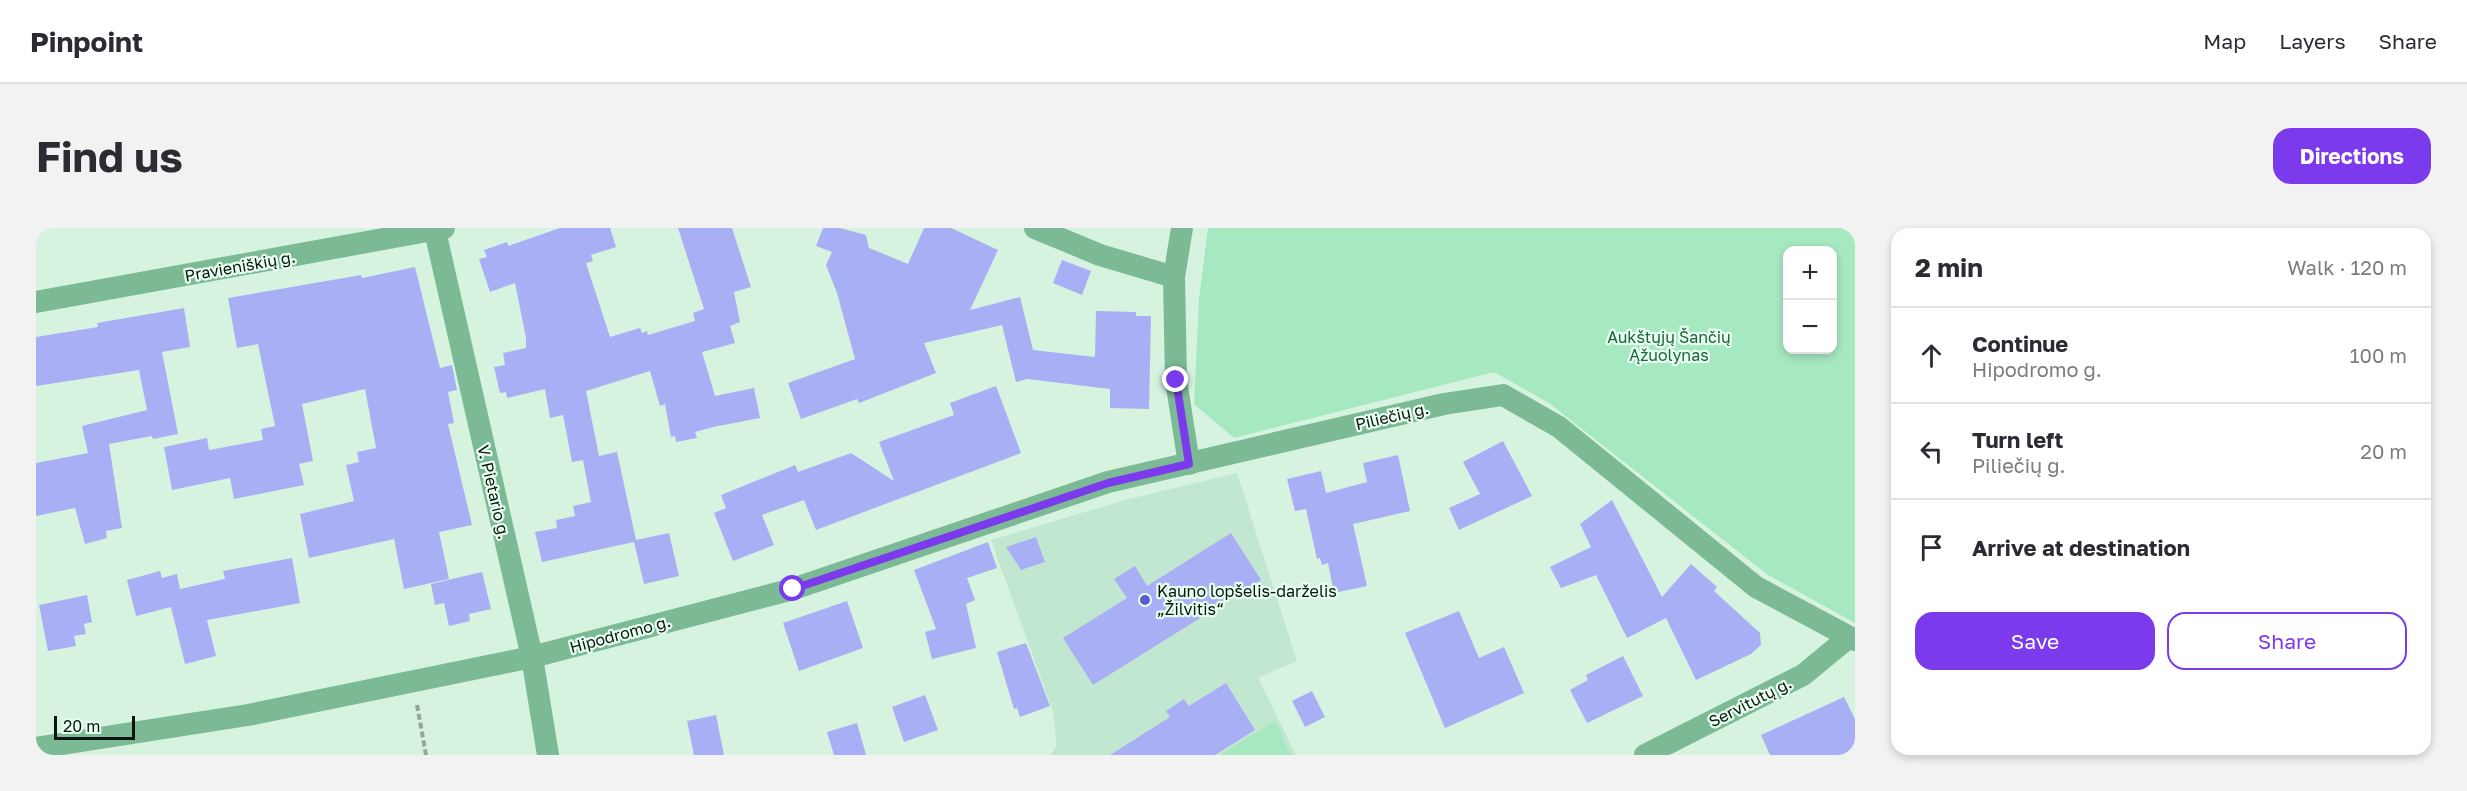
<!DOCTYPE html>
<meta charset="utf-8">
<style>
:root{--surface:#fff;--page:#f2f2f3;--text:#2b2b33;--muted:#7c7c81;--line:#e1e1e2;--accent:#7c3aed}
body{margin:0;font-family:"Golos Text",sans-serif;background:var(--page);color:var(--text)}
.controls{position:absolute;right:18px;top:18px;display:grid;overflow:hidden;border-radius:12px;box-shadow:0 3px 9px #0003}
.controls button{width:54px;height:54px;display:grid;place-items:center;padding:0;border:0;border-bottom:2px solid var(--line);background:var(--surface);color:var(--text);font:30px sans-serif}
.scale{position:absolute;left:18px;bottom:15px;width:81px;box-sizing:border-box;padding-left:6px;border:3px solid #0b150f;border-top:0;font-size:16px;line-height:21px;white-space:nowrap;color:#0b150f;-webkit-text-stroke:4px #e8fff0;paint-order:stroke}
.stop{position:absolute;width:18px;height:18px;margin:-14px;border:4px solid #7c3aed;border-radius:50%;background:#fff}
.stop.end{background:#7c3aed;border-color:#fff;box-shadow:0 2px 6px #0008}
.list{margin:0;padding:0;list-style:none}
h2{display:flex;justify-content:space-between;align-items:center;height:78px;margin:0;padding:0 24px;font-size:26px}
h2 small{font-size:20px;font-weight:400;color:var(--muted)}
.list li{display:grid;grid-template-columns:39px 1fr auto;gap:18px;align-items:center;box-sizing:border-box;height:96px;padding:0 24px;border-top:2px solid var(--line)}
.list b{display:block;font-size:22px;white-space:nowrap}
.list p{margin:0;font-size:20px;white-space:nowrap;color:var(--muted)}
.list em{font-size:20px;font-style:normal;color:var(--muted)}
.actions{display:flex;gap:12px;padding:18px 24px}
.actions a{flex:1;padding:14px 0;border:2px solid var(--accent);border-radius:18px;text-align:center;font-size:21px;color:var(--accent)}
.actions .main{background:var(--accent);color:#fff}
.icon{flex:none;width:33px;height:33px;fill:none;stroke:currentColor;stroke-width:2;stroke-linecap:round;stroke-linejoin:round}
.map{position:relative;flex:none;width:1819px;height:527px;overflow:hidden;border-radius:18px}
header{display:flex;align-items:center;gap:36px;box-sizing:border-box;height:84px;padding:0 30px;background:var(--surface);border-bottom:2px solid var(--line)}
header strong{font-size:28px}
nav{display:flex;gap:33px;margin-inline-start:auto;font-size:21px}
.intro{display:flex;align-items:center;justify-content:space-between;box-sizing:border-box;height:144px;padding:0 36px}
h1{margin:0;font-size:42px}
.button{padding:15px 27px;border-radius:18px;background:var(--accent);color:#fff;font-size:21px;font-weight:700}
main{display:flex;gap:36px;padding:0 36px}
aside{flex:1;background:var(--surface);border-radius:18px;box-shadow:0 3px 9px #0003}
.map>svg:first-child{display:block}
.built{fill:#c2e7d0}
.green{fill:#a6e8c0;fill-rule:evenodd}
.building{fill:#a9aff5}
.lines{fill:none;stroke-linecap:round;stroke-linejoin:round}
.path{stroke:#91a799;stroke-width:4;stroke-dasharray:6 3;stroke-linecap:butt}
.street{stroke:#7cb995;stroke-width:22}
.route{stroke:#7c3aed;stroke-width:8}
.poi-dot{fill:#5e5ad3;stroke:#e8fff0;stroke-width:2}
.labels{text-anchor:middle;dominant-baseline:central;stroke-width:4.5;stroke-linejoin:round;paint-order:stroke}
.street-label{font-size:16px;fill:#0b150f;stroke:#e8fff0}
.park-label{font-size:16px;fill:#1c6541;stroke:#e8fff0}
.poi-label{font-size:16px;fill:#0b150f;stroke:#e8fff0;text-anchor:start}
</style>
<header>
<strong>Pinpoint</strong>
<nav><a>Map</a><a>Layers</a><a>Share</a></nav>
</header>
<div class="intro"><h1>Find us</h1><a class="button">Directions</a></div>
<main>
<div class="map">
<svg width="1819" height="527" viewBox="0 0 1819 527">
<rect width="100%" height="100%" fill="#d6f3e0"/>
<polygon class="built" points="1201,245 1261,433 1222,450 1260,527 1014,527 1021,518 1017,484 955,312 1089,272"/>
<g class="green">
<path d="M1172 0H1819V395L1732 347 1513 175 1458 144 1198 210 1158 176 1163 71ZM1796 22V122H1752V22Z"/>
<polygon points="1239,493 1255,527 1184,527"/>
</g>
<g class="building">
<polygon points="524,0 574,0 580,19 555,27 557,33 550,35 574,109 604,100 606,105 611,103 612,107 659,93 657,85 668,81 642,0 696,0 715,59 698,64 704,94 694,98 699,115 666,124 679,168 718,160 724,190 677,199 659,204 661,210 640,214 639,208 635,209 629,176 624,178 614,143 550,163 563,228 581,224 600,312 633,305 643,348 608,356 598,314 506,334 499,304 521,300 520,292 539,288 537,278 555,274 547,232 536,234 527,187 514,190 509,161 471,170 470,164 464,165 458,139 469,137 467,125 490,120 490,110 479,55 454,64 443,31 451,29 448,22 471,14 472,18"/>
<polygon points="787,0 804,0 830,7 833,20 872,36 888,0 915,0 962,22 934,82 984,69 997,122 1059,129 1060,83 1100,84 1100,88 1115,88 1113,181 1074,180 1074,161 991,151 980,154 966,97 888,115 900,145 823,175 821,171 765,191 752,155 819,131 801,65 790,37 796,24 780,18"/>
<polygon points="1026,32 1055,43 1046,67 1017,55"/>
<polygon points="379,39 404,140 416,137 421,162 412,164 418,195 412,196 436,297 403,304 413,351 368,361 358,311 273,330 264,286 318,273 310,237 323,234 321,224 340,220 329,161 266,176 277,233 263,236 268,257 198,271 194,250 136,262 128,219 171,210 173,222 227,212 225,201 239,198 222,116 201,120 192,70 325,47 326,50"/>
<polygon points="148,80 154,119 126,124 142,206 117,211 116,208 73,216 86,300 70,303 71,310 49,316 39,280 0,288 0,235 52,225 46,198 111,182 103,142 0,158 0,109 62,99 61,95"/>
<polygon points="960,158 985,225 780,302 768,272 726,287 738,317 697,333 678,285 690,280 685,267 759,237 762,244 815,225 858,253 843,214 918,187 914,175"/>
<polygon points="1467,213 1496,268 1423,302 1413,280 1444,266 1427,234"/>
<polygon points="1362,227 1374,283 1317,296 1331,358 1298,365 1292,335 1286,337 1284,330 1281,331 1270,281 1259,283 1251,251 1285,243 1290,265 1331,254 1327,235"/>
<polygon points="1576,272 1626,369 1655,336 1681,359 1678,363 1724,405 1725,417 1715,426 1660,452 1630,390 1591,410 1560,347 1525,360 1514,339 1555,319 1544,296"/>
<polygon points="1195,305 1225,352 1057,457 1027,410 1091,370 1078,351 1099,338 1111,358"/>
<polygon points="1000,309 1009,334 985,342 970,319"/>
<polygon points="952,314 961,340 931,350 939,372 930,376 940,420 896,431 889,404 900,401 878,342"/>
<polygon points="256,330 264,375 171,392 180,428 149,436 135,379 100,388 91,352 124,343 126,350 141,346 144,361 189,351 187,343"/>
<polygon points="446,344 455,381 433,386 434,393 413,398 408,375 399,377 395,356"/>
<polygon points="51,367 56,394 48,396 50,406 38,408 40,418 12,423 3,377"/>
<polygon points="811,373 827,420 763,443 747,395"/>
<polygon points="1423,383 1443,430 1468,419 1488,465 1409,500 1369,405"/>
<polygon points="990,415 1014,478 984,489 981,480 978,481 961,424"/>
<polygon points="1587,428 1607,468 1551,495 1534,462 1552,452 1550,447"/>
<polygon points="1190,455 1219,502 1179,527 1074,527 1134,489 1130,483 1148,471 1153,478"/>
<polygon points="1276,463 1289,489 1269,499 1256,473"/>
<polygon points="889,467 902,502 868,514 856,479"/>
<polygon points="1808,469 1819,491 1819,527 1734,527 1725,507"/>
<polygon points="680,487 688,527 658,527 651,493"/>
<polygon points="821,495 830,527 798,527 791,504"/>
</g>
<g class="lines">
<polyline class="path" points="381,477 390,527"/>
<g class="street">
<polyline points="999,0 1064,27 1138,49"/>
<polyline points="1146,0 1138,49 1140,152 1153,236"/>
<polyline points="399,3 496,429 512,527"/>
<polyline points="0,74 408,0"/>
<polyline points="0,520 212,487 496,429 757,361 1072,254 1408,176 1467,167 1523,199 1720,359 1819,412"/>
<polyline points="1609,527 1767,447 1812,410"/>
</g>
</g>
<g class="lines">
<polyline class="route" points="757,361 1072,255 1153,236 1140,152"/>
</g>
<circle class="poi-dot" cx="1109" cy="372" r="6"/>
<g class="labels">
<g class="street-label">
<text transform="translate(204 38) rotate(-10)">Pravieniškių g.</text>
<text transform="translate(1356 188) rotate(-13)">Piliečių g.</text>
<text transform="translate(458 264) rotate(77)">V. Pietario g.</text>
<text transform="translate(584 406) rotate(-15)">Hipodromo g.</text>
<text transform="translate(1714 474) rotate(-27)">Servitutų g.</text>
</g>
<g class="park-label">
<text x="1633" y="109">Aukštųjų Šančių<tspan x="1633" dy="18">Ąžuolynas</tspan></text>
</g>
<g class="poi-label">
<text x="1121" y="363">Kauno lopšelis-darželis<tspan x="1121" dy="18">„Žilvitis“</tspan></text>
</g>
</g>
</svg>
<div class="controls">
<button>+</button>
<button>−</button>
</div>
<div class="scale">20 m</div>
<div class="stop" style="left:757px;top:361px"></div>
<div class="stop end" style="left:1140px;top:152px"></div>
</div>
<aside>
<h2>2 min<small>Walk · 120 m</small></h2>
<ul class="list">
<li><svg class="icon" aria-label="ahead" viewBox="0 0 24 24"><path d="M12 20V5M6 11l6-6 6 6"/></svg><div><b>Continue</b><p>Hipodromo g.</p></div><em>100 m</em></li>
<li><svg class="icon" aria-label="left" viewBox="0 0 24 24"><path d="M17 20v-9H6M10 6l-5 5 5 5"/></svg><div><b>Turn left</b><p>Piliečių g.</p></div><em>20 m</em></li>
<li><svg class="icon" aria-label="arrive" viewBox="0 0 24 24"><path d="M6 21V4h12l-3 4 3 4H6"/></svg><div><b>Arrive at destination</b></div></li>
</ul>
<div class="actions"><a class="main">Save</a><a>Share</a></div>
</aside>
</main>
